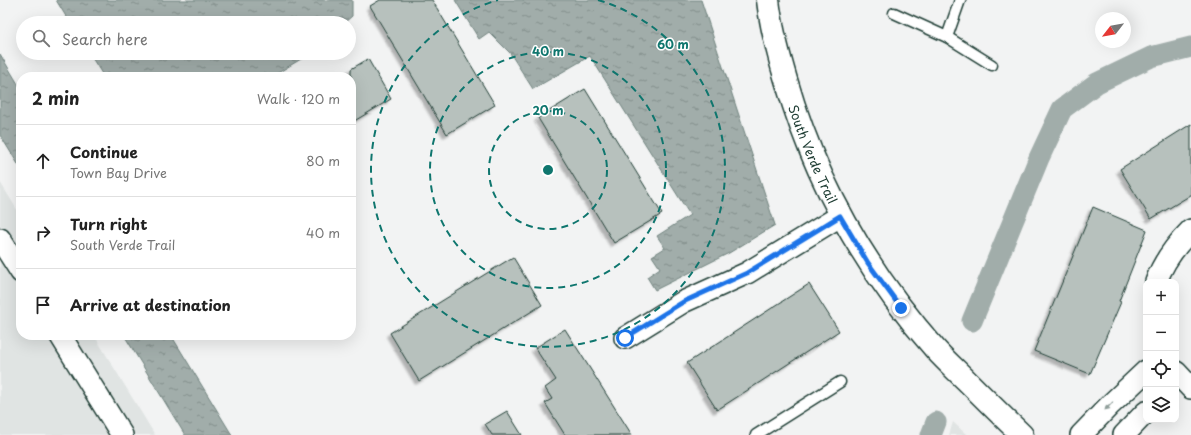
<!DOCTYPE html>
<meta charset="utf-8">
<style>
:root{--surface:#fff;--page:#f6f6f6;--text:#222;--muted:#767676;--line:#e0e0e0}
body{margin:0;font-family:"Playpen Sans",sans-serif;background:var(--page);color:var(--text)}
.controls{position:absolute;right:12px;bottom:12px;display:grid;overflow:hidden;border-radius:8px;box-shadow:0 4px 16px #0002}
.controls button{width:36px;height:36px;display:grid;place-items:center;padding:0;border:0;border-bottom:1px solid var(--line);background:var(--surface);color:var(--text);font:20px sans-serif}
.compass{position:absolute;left:1095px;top:12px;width:36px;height:36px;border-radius:50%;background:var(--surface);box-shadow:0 4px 16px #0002;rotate:239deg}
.stop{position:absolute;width:12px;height:12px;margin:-9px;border:3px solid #1a73e8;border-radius:50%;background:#fff}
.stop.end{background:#1a73e8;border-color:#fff;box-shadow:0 1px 4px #0008}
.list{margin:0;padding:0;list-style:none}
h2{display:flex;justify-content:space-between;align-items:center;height:52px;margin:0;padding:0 16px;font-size:17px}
h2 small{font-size:13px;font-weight:400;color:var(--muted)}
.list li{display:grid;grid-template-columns:26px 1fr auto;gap:12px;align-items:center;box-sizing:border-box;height:72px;padding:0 16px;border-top:1px solid var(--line)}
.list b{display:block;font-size:15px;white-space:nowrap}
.list p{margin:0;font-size:13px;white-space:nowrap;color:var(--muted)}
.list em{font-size:13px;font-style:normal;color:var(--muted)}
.icon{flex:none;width:22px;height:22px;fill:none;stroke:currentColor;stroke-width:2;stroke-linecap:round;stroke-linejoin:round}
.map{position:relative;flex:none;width:1191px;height:435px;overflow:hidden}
.search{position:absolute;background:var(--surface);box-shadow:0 4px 16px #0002;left:16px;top:16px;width:340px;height:44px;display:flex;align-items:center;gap:10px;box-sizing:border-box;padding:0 14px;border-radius:22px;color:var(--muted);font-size:15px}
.panel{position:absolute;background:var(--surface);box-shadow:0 4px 16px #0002;left:16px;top:72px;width:340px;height:268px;border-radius:16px}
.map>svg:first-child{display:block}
.built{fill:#e0e4e3}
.water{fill:url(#water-ripples);stroke:#6d807b}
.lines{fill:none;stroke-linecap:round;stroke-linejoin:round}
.canal{stroke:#a1adaa;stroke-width:21}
.building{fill:#b7c1bd;stroke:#1f3d34;filter:url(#shadow)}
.lane-casing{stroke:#1f3d34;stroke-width:13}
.street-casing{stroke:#1f3d34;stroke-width:24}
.secondary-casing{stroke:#1f3d34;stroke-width:25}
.lane{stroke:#fff;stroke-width:10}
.street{stroke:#fff;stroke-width:21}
.secondary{stroke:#fff;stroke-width:22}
.oneway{fill:#8f9e9a}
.route{stroke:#1a73e8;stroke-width:5}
.ring{fill:none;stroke:#0f766e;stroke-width:2;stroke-dasharray:7 5}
.labels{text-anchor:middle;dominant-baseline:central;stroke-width:3;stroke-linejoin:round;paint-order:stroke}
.street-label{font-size:13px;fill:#1f3d34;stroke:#fff}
.centre{fill:#0f766e;stroke:#fff;stroke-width:2}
.ring-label{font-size:12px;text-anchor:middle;font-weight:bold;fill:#0f766e;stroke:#fff;stroke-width:3;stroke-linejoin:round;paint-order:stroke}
</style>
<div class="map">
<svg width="1191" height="435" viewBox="0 0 1191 435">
<defs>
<pattern id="water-ripples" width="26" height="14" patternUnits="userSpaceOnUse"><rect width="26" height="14" fill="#a1adaa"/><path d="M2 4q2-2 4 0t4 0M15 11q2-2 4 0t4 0" fill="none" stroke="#838e8b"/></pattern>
<filter id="shadow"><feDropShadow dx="-3.5" dy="3.5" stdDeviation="1" flood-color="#0004"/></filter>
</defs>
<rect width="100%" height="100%" fill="#f2f3f3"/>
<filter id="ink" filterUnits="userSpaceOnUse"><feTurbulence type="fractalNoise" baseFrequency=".025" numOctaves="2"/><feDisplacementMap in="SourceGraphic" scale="8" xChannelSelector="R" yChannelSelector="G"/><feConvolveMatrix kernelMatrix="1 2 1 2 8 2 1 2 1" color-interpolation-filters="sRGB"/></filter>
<g filter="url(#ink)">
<g class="built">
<polygon points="0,182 21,216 21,335 94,335 155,435 0,435"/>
<polygon points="953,422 967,435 949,435"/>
</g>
<g class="water">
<polygon points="56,0 352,0 352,16 344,23 70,23"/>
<polygon points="455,0 701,0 775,225 729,253 655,290 647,277 660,268 652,256 665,248 657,236 690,215 590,56 533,89 510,53 489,32 479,39"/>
<polygon points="89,53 311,53 271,77 104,77"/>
<polygon points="0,54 21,89 21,169 0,135"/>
<polygon points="124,335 171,335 232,435 185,435"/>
</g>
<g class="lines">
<g class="canal">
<polyline points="972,321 1039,158 1062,109 1097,83 1151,57 1191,47"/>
<polyline points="931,435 936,422"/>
</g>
</g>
<g class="building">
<polygon points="380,0 432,0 495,105 447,134 370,6"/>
<polygon points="368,59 391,99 351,123 351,69"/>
<polygon points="585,89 662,214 614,243 538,118"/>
<polygon points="1191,124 1191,195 1151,219 1120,169"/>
<polygon points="1093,207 1147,230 1119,301 1121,302 1090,374 1034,351"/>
<polygon points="513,257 542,305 419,381 390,333"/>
<polygon points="809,284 839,331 717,410 687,363"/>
<polygon points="565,329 632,435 565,435 545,403 552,399 545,388 556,380 535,348"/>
<polygon points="507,411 522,435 492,435 485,424"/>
</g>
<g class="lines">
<defs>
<g id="lane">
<polyline points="894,13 947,37 992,65"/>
<polyline points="947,37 960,0"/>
<polyline points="756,435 840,382"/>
</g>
<g id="street">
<polyline points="0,239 21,272"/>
<path d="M1156 282C1163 262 1176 245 1191 230"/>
<polyline points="60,335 122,435"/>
<polyline points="625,338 683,302 747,273 840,216"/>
<polyline points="1176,372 1191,388"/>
<polyline points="1081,435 1111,404 1146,371"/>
<polyline points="1124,435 1146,412"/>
</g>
<g id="secondary">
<path id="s1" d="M768 0C771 27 778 53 786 80 815 180 866 271 936 350 945 360 956 370 966 380 984 398 1003 417 1022 435"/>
</g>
</defs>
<use href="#lane" class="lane-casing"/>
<use href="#street" class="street-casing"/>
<use href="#secondary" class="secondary-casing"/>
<use href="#lane" class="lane"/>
<use href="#street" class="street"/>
<use href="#secondary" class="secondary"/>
</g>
<defs><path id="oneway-solid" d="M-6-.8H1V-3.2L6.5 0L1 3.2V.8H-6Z"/></defs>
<use class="oneway" href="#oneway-solid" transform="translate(1109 406) rotate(135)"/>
</g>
<g class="lines" filter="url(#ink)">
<polyline class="route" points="625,338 683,302 747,273 840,216 868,263 901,308"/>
</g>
<g class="ring">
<circle cx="548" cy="170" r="59"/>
<circle cx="548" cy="170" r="118"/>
<path d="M598 0A177 177 0 1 1 498 0"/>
</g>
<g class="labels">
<g class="street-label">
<text stroke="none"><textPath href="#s1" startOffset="161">South Verde Trail</textPath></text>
</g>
</g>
<circle cx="548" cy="170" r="6" class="centre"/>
<g class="ring-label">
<text x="673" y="49">60 m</text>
<text x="548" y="56">40 m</text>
<text x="548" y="115">20 m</text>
</g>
</svg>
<div class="controls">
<button>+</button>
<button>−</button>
<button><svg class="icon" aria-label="locate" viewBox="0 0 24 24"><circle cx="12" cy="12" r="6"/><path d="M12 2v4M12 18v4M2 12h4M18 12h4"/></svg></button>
<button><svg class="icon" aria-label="layers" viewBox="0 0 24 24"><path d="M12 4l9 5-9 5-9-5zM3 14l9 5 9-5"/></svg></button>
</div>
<svg class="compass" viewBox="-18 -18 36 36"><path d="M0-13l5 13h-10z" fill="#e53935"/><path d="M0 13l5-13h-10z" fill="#767676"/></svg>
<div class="stop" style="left:625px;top:338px"></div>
<div class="stop end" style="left:901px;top:308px"></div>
<div class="search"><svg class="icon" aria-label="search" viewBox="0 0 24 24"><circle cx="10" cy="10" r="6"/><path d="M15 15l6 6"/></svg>Search here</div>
<section class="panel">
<h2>2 min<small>Walk · 120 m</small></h2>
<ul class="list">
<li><svg class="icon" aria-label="ahead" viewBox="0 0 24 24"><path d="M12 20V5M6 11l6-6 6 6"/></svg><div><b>Continue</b><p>Town Bay Drive</p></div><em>80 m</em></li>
<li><svg class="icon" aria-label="right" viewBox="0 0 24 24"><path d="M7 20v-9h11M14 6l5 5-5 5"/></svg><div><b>Turn right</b><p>South Verde Trail</p></div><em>40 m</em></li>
<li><svg class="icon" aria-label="arrive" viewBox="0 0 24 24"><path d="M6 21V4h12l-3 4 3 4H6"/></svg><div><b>Arrive at destination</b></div></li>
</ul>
</section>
</div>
